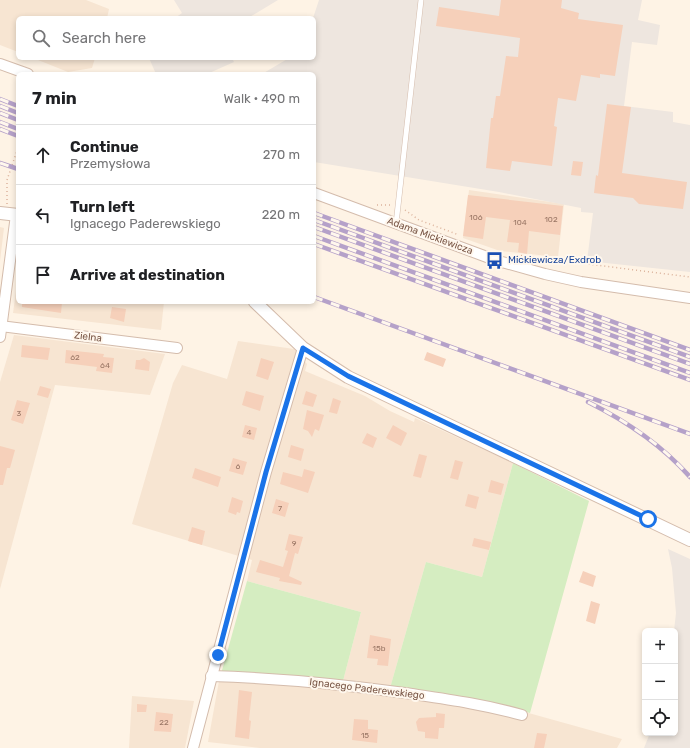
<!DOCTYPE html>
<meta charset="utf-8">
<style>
:root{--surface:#fff;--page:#f2f2f2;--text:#202124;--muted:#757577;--line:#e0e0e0}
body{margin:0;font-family:Rubik,sans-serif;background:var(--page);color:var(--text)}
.controls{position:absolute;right:12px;bottom:12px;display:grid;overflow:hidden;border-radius:6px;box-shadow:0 2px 6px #0003}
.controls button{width:36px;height:36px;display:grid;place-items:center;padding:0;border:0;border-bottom:1px solid var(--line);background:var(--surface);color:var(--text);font:20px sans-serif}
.stop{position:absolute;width:12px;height:12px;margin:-9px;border:3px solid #1a73e8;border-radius:50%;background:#fff}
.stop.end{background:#1a73e8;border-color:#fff;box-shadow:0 1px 4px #0008}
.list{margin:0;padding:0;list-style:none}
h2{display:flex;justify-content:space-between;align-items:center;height:52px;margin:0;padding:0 16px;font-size:17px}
h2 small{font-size:13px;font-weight:400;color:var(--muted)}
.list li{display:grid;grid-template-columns:26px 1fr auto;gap:12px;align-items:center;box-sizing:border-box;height:60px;padding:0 16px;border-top:1px solid var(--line)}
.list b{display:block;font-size:15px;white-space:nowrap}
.list p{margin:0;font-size:13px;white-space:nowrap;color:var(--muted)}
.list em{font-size:13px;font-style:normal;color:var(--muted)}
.icon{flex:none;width:22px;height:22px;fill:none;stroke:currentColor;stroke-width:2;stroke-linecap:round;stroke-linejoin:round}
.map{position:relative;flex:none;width:690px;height:748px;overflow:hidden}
.search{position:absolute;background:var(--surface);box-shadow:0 2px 6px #0003;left:16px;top:16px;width:300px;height:44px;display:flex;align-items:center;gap:10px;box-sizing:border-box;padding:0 14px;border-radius:6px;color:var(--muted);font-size:15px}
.panel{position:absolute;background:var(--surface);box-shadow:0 2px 6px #0003;left:16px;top:72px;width:300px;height:232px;border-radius:6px}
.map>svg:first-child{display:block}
.residential{fill:#f7e5d2}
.industrial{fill:#eee6df}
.green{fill:#d5edc1}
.building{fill:#f6d0ba}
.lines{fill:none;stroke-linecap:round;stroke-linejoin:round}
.service-casing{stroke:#d4bcac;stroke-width:6}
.minor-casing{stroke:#d4bcac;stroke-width:12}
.tertiary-casing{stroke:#d4bcac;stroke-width:14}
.path{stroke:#dcb39c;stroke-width:1.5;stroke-dasharray:1 3;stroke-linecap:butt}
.service{stroke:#fff;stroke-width:5}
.minor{stroke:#fff;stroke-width:10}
.tertiary{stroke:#fff;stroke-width:12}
.rail-casing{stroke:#b5a1c9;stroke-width:4.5}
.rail{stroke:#fff7ed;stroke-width:3;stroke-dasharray:9;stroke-linecap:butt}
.route{stroke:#1a73e8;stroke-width:5}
.labels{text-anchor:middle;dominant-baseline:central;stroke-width:4;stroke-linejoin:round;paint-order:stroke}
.number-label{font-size:8px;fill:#997564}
.street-label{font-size:10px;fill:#7a5747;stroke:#fff7ed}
.transit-label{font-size:10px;fill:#164399;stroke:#fff7ed;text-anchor:start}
</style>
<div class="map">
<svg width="690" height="748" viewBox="0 0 690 748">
<rect width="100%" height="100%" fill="#fef3e5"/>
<g class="residential">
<polygon points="0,0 86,0 109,9 107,18 18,18 18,52 0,45"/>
<polygon points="33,58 95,58 92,68 68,72"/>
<polygon points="469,190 564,204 558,257 500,251 463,238"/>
<polygon points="0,227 4,228 0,261"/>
<polygon points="18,277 18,302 164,302 161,330 13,313"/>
<polygon points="14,335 165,354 150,395 55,385 0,589 0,382"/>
<polygon points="238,341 294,349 307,364 305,371 365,396 390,411 414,422 415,418 513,463 482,577 426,562 390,688 343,681 361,612 247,581 252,560 132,524 173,383 182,365 227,379"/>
<polygon points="219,681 338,689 481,708 523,720 525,712 622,739 617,748 260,748 208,742"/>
<polygon points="132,696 194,701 185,748 129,748"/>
</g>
<g class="industrial">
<polygon points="174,0 278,0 248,18 175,18 182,13"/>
<polygon points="319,0 642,0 638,20 660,25 657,45 632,42 624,106 673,112 673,122 690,125 690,272 587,261 593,213 581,212 581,208 499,192 314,162 314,74 262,74 289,58 314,58 314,18 313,18"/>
<polygon points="149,58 232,58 234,62 207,74 156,74"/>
<polygon points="668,549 690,559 690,748 644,748 650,733 675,733 674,631 676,613 672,568"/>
</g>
<g class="green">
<polygon points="513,463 589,501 530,713 481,700 390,688 426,562 482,577"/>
<polygon points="247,581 361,612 343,681 221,674"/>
</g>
<g class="building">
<polygon points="501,0 562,0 561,8 579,13 578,19 623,25 615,76 600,74 600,78 581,75 576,101 558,98 554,126 557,127 552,166 512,161 510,171 486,168 491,118 493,118 496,96 500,96 506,56 518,57 520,38 436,26 439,7 499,16"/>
<polygon points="607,104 631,107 622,173 687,182 683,209 639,204 633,198 594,193 596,175 598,176"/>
<polygon points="573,161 583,162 581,176 571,175"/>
<polygon points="468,195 563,206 560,235 529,231 527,254 518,252 519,243 507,242 510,220 486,217 483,239 463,236"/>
<polygon points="22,302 62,302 61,313 22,307"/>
<polygon points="112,307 126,309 124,322 110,318"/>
<polygon points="22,345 50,348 48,360 21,357"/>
<polygon points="66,350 104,354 103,357 114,358 112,373 96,371 97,367 65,363"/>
<polygon points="427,352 446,359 443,367 424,360"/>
<polygon points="144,358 150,362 149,371 135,369 136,360 140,360"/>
<polygon points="261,358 274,362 268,380 256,376"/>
<polygon points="40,386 51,389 48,398 37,395"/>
<polygon points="246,391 264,396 260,411 242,405"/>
<polygon points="306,391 317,395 313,407 302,404"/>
<polygon points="333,398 341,401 337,414 329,412"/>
<polygon points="17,400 30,403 23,424 11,420"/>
<polygon points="307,410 324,415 319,431 315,429 312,437 308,431 303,429"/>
<polygon points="245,425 257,428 254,440 242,437"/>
<polygon points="393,425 407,433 401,446 386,438"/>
<polygon points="367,433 377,438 373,448 362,443"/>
<polygon points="291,445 304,449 301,461 288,457"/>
<polygon points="0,446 15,450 10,468 7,468 3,485 0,485"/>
<polygon points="419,454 427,456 421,478 413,476"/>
<polygon points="233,458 247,462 243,475 229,471"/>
<polygon points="455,460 463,462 458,480 450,478"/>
<polygon points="195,468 221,477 218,487 192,478"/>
<polygon points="304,469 315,472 308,493 280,484 283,472 302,477"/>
<polygon points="491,480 504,484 501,495 488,492"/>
<polygon points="468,494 479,497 476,509 465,506"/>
<polygon points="232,497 243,501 240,513 237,512 236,515 228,512"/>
<polygon points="276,499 289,503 285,517 272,513"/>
<polygon points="192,527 205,531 202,545 188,541"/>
<polygon points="289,534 303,537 298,554 295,553 289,576 302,582 301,585 279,581 280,578 256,572 260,560 283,567 288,551 285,550"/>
<polygon points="474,538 491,542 489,550 472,546"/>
<polygon points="583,571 596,576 593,587 579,582"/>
<polygon points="591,601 600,604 595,624 586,621"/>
<polygon points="370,635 391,639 388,666 377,665 378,659 367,658"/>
<polygon points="239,690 252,692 249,720 251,721 249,739 235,737"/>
<polygon points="137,704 147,705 146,712 137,712"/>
<polygon points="156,712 173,714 171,732 154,731"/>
<polygon points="436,713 445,714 444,728 439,728 438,739 425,738 425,732 418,731 416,722 419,718 436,717"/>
<polygon points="354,719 368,720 368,729 378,730 377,743 352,740"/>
<polygon points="537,733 547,734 544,748 534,748"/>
</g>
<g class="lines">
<defs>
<polyline id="service" points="396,224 421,0"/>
<g id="minor">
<polyline points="0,64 28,74"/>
<polyline points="314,193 495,260 545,274 581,282 690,298"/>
<polyline points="0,326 177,348"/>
<polyline points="0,337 16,215"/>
<path d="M211 676C276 678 341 684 405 693 445 699 483 704 522 715"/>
<polyline points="193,748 266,472 303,348"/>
</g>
<g id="tertiary">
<polyline points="0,213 18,215"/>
<polyline points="255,302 303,348 348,377 690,540"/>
</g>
</defs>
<use href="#service" class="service-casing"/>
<use href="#minor" class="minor-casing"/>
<use href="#tertiary" class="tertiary-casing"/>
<g class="path">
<polyline points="7,204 7,180 18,148"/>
<polyline points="377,205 391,205"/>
<polyline points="405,210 419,220 459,235"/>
<polyline points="517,255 690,277"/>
</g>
<use href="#service" class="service"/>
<use href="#minor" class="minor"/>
<use href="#tertiary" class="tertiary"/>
<defs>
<g id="rail">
<polyline points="0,99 18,106"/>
<polyline points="0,106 18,113"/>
<polyline points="0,113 18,120"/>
<polyline points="0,122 18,129"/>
<polyline points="0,129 18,136"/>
<polyline points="0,163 18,169"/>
<polyline points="314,213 690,350"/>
<polyline points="314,220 690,357"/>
<polyline points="314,227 690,364"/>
<polyline points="314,236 690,373"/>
<polyline points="314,244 690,380"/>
<polyline points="314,297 690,434"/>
<path d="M588 402C626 421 661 444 690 477"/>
</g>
</defs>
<use href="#rail" class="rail-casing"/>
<use href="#rail" class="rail"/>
</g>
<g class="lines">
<polyline class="route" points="218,655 266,472 303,348 348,376 648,519"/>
</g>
<defs>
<symbol id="bus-bare" viewBox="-9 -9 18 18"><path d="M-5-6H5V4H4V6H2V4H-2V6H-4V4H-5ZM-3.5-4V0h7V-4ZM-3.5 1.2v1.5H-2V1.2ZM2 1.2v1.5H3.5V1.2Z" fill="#1a4fb4" stroke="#fff7ed" stroke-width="2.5" paint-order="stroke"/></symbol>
</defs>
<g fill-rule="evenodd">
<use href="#bus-bare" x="482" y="248" width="25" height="25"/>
</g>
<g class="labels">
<g class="number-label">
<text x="476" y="217">106</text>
<text x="551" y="219">102</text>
<text x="520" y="222">104</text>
<text x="75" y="357">62</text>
<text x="105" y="365">64</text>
<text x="19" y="413">3</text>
<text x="249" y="432">4</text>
<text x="238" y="466">6</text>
<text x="280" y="508">7</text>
<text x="294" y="543">9</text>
<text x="379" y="648">15b</text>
<text x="164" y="722">22</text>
<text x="365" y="735">15</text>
</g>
<g class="street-label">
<text transform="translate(430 236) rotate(20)">Adama Mickiewicza</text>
<text transform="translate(88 337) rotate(7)">Zielna</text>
<text transform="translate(367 689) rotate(7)">Ignacego Paderewskiego</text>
</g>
<g class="transit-label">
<text x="508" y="260">Mickiewicza/Exdrob</text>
</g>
</g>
</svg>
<div class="controls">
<button>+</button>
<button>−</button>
<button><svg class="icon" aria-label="locate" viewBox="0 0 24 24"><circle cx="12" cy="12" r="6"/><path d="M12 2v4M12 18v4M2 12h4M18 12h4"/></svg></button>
</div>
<div class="stop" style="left:648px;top:519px"></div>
<div class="stop end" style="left:218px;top:655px"></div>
<div class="search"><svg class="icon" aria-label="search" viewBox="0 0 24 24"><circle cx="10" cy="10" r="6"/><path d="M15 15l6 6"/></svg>Search here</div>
<section class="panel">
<h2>7 min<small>Walk · 490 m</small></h2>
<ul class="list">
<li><svg class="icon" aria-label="ahead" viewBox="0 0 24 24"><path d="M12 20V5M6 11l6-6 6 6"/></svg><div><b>Continue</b><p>Przemysłowa</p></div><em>270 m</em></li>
<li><svg class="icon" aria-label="left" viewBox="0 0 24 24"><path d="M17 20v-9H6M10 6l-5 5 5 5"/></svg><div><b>Turn left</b><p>Ignacego Paderewskiego</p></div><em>220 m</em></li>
<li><svg class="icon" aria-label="arrive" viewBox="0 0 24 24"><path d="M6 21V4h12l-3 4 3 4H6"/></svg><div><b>Arrive at destination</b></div></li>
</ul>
</section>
</div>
